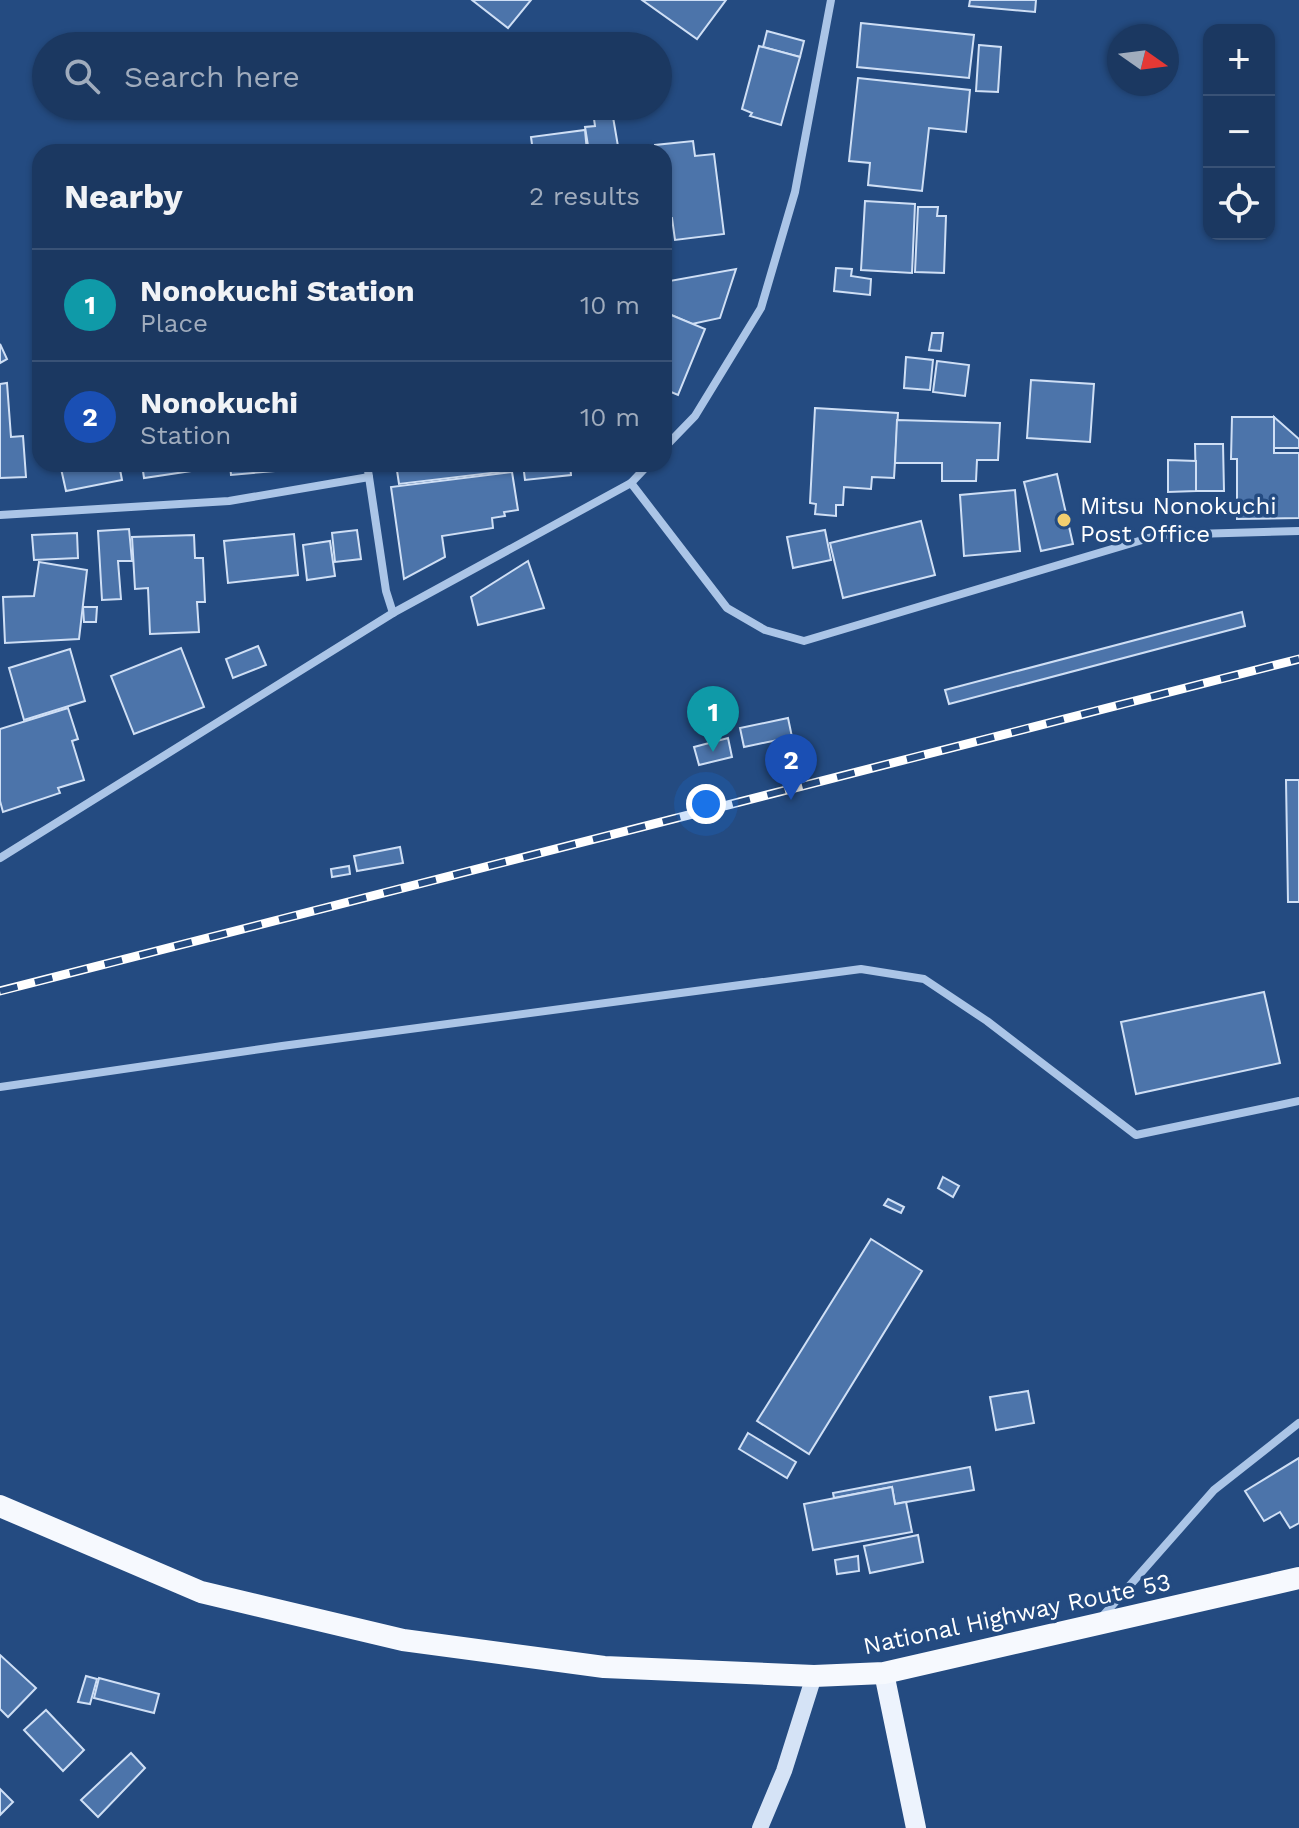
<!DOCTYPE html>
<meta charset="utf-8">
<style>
:root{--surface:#1b3861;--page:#28436a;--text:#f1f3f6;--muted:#a0acbd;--line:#395276;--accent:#f1ce6f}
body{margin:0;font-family:"Work Sans",sans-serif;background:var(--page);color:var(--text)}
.controls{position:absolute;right:24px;top:24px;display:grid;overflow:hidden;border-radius:16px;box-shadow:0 2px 6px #0004}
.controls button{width:72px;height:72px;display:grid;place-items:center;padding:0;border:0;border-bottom:2px solid var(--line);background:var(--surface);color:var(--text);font:40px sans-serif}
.compass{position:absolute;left:1107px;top:24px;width:72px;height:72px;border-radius:50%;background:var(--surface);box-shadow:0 2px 6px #0004;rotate:104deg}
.you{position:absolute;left:706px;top:804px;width:28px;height:28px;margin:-20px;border:6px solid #fff;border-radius:50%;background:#1a73e8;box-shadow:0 0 0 12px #1a73e833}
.badge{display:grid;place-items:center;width:52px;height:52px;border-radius:50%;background:var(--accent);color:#fff;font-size:26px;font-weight:700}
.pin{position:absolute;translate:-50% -66px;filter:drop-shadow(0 2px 4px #0008)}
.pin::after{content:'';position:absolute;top:42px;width:28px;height:24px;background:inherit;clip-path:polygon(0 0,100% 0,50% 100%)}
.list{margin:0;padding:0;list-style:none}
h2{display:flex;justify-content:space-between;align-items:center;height:104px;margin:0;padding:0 32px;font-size:34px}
h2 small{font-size:26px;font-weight:400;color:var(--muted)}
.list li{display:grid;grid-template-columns:52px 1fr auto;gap:24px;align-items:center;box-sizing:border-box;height:112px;padding:0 32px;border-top:2px solid var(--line)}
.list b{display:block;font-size:30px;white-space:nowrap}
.list p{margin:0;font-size:26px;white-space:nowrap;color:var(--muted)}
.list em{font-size:26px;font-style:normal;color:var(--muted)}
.icon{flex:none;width:44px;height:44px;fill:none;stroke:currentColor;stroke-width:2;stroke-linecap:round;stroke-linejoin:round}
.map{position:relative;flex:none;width:1299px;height:1828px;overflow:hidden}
.search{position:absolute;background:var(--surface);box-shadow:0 2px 6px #0004;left:32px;top:32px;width:640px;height:88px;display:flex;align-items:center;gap:20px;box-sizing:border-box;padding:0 28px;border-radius:44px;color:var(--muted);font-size:30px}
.panel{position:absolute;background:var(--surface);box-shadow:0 2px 6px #0004;left:32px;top:144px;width:640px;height:328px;border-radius:24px}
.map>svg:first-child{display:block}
.building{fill:#4c74aa;stroke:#cfdff5;stroke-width:2}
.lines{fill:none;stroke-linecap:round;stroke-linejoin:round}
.minor{stroke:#abc5e7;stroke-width:8}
.secondary{stroke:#d5e3f6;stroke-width:16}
.primary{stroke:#edf3fd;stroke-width:20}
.trunk{stroke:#f6f9fe;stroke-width:22}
.rail-casing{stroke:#fff;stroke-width:9}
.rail{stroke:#244b81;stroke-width:6;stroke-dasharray:18;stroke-linecap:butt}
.poi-dot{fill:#f1ce6f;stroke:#244b81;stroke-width:3}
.labels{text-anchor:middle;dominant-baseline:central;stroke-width:7;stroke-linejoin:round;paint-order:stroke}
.poi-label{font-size:24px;fill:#fff;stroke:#244b81;text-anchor:start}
.street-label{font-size:24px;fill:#fff;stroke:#244b81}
</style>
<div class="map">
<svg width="1299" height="1828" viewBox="0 0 1299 1828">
<rect width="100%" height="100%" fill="#244b81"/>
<g class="building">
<polygon points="472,0 531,0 508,28"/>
<polygon points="642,0 726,0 697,39"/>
<polygon points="970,0 1036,0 1035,12 969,6"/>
<polygon points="861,23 974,35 969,78 857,67"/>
<polygon points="767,31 804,41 800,57 763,47"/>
<polygon points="979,45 1001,47 998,92 976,91"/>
<polygon points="759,46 800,57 781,125 750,116 752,113 742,109"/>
<polygon points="858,78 970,90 966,132 929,128 922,191 868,185 870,163 849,161"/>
<polygon points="613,117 619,152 589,152 585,127 595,126 594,119"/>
<polygon points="585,130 587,152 533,152 531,137"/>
<polygon points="693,141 695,156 714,154 724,234 675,240 672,218 664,219 664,152 655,152 655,145"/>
<polygon points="865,201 915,204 912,273 861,270"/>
<polygon points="918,207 938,207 937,216 946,216 944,273 915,272"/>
<polygon points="836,268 852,269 851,276 871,279 870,295 834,291"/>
<polygon points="736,269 720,318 692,324 664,312 664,282"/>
<polygon points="664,312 705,329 678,395 664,389"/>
<polygon points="932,333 943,333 941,351 929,350"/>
<polygon points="0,344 7,359 0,363"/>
<polygon points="906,357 933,360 930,390 904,388"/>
<polygon points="937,361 969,365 965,396 933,392"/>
<polygon points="1031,380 1094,384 1090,442 1027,438"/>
<polygon points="7,383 11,437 23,436 26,477 0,478 0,384"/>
<polygon points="815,408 898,413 894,478 872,477 871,489 844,487 843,505 836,505 836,516 815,514 816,504 810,503"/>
<polygon points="1232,417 1274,417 1274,453 1299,453 1299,518 1237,519 1237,459 1231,459"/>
<polygon points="1274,417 1299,439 1299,448 1274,448"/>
<polygon points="897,420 1000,423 998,460 977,460 976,481 942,481 942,463 895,463"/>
<polygon points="1195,444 1223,444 1224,491 1196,491"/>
<polygon points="1168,460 1196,461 1196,491 1168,492"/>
<polygon points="60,464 119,464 122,480 66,491"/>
<polygon points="142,464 211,464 212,468 144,478"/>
<polygon points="230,464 273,464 274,471 231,475"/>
<polygon points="396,464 507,464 508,471 399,484"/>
<polygon points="523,464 570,464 571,475 525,480"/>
<polygon points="512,472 518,510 504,512 505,516 492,518 493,528 442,536 445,557 404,579 391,487"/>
<polygon points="1057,474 1073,544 1041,551 1024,482"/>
<polygon points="1015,490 1020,551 964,556 960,495"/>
<polygon points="921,521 935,575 843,598 830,543"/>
<polygon points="129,529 132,561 118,561 121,599 102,600 98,531"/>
<polygon points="357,530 361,559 335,562 332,533"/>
<polygon points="825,530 831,560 793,568 787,537"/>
<polygon points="77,533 78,558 34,560 32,535"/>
<polygon points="294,534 298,575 228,583 224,541"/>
<polygon points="194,535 195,558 203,558 205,602 197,602 199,632 150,634 148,588 135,589 132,537"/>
<polygon points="330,541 335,576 307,580 303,545"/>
<polygon points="528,561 544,608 478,625 471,597"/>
<polygon points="39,562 87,570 79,639 5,643 3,597 34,596"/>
<polygon points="83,607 97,607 96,622 84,622"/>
<polygon points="1242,612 1245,626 949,704 945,690"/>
<polygon points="258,646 266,665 233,678 226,659"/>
<polygon points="181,648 204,707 134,734 111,676"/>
<polygon points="70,649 85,701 24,720 9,668"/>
<polygon points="68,708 78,739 72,741 84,780 58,788 60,793 3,812 0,801 0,729"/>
<polygon points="788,718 792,737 744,747 740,728"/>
<polygon points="728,738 732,757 699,765 694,747"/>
<polygon points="1286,780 1299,780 1299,902 1288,902"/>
<polygon points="400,847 403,863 357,871 354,856"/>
<polygon points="349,866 350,874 332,877 331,869"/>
<polygon points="1264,992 1280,1063 1136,1094 1121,1022"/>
<polygon points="943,1177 959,1186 953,1197 938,1188"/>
<polygon points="888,1199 904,1207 901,1213 884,1205"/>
<polygon points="871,1239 922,1271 809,1454 757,1421"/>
<polygon points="1028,1391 1034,1423 996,1430 990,1397"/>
<polygon points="748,1433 796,1462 787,1478 739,1449"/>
<polygon points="1299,1458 1299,1523 1290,1528 1280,1512 1264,1521 1245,1491"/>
<polygon points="970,1467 974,1490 895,1504 892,1487 834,1498 833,1493"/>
<polygon points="892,1487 895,1504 906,1502 912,1532 813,1550 804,1504"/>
<polygon points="918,1535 923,1562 870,1573 864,1546"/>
<polygon points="858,1556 859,1571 837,1574 835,1560"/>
<polygon points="0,1655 36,1688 8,1717 0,1709"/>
<polygon points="86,1676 97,1679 90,1704 78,1702"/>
<polygon points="99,1678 159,1694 154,1713 94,1698"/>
<polygon points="46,1710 84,1750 63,1771 24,1730"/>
<polygon points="131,1753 145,1768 98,1817 81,1800"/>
<polygon points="0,1789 13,1802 0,1815"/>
</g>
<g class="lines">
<g class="minor">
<polyline points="664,448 695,416 761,308 795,192 831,0"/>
<polyline points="367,464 369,477"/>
<polyline points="631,483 727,608 765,630 804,641 1159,535 1299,531"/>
<polyline points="0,515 229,501 369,477 386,591 393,613"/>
<polyline points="0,858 393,613 631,483 649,464"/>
<polyline points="0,1087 282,1046 861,969 924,979 987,1021 1136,1135 1299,1101"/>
<polyline points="1101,1618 1214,1490 1299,1423"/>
</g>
<polyline class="secondary" points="760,1828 784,1771 814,1676"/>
<polyline class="primary" points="884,1673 916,1828"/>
<polyline class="trunk" points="0,1506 201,1592 403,1640 604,1667 814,1676 884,1673 1299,1578"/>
<defs>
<polyline id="rail" points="0,991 1299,659"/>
</defs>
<use href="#rail" class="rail-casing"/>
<use href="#rail" class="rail"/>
</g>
<circle class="poi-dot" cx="1064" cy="520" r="8"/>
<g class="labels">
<g class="poi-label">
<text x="1080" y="506">Mitsu Nonokuchi<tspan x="1080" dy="28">Post Office</tspan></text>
</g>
<g class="street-label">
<text transform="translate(1017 1614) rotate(-12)">National Highway Route 53</text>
</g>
</g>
</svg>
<div class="controls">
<button>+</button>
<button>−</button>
<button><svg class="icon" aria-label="locate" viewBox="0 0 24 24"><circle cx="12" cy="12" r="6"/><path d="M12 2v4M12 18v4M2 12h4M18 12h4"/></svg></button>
</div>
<svg class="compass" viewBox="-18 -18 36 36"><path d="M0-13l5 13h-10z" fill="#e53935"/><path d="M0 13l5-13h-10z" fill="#a0acbd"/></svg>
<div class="you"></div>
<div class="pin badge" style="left:713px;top:752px;background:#0f9aa8">1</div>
<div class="pin badge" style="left:791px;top:800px;background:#1a4fb4">2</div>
<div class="search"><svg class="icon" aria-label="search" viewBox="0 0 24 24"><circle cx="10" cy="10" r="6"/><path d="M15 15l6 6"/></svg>Search here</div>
<section class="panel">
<h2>Nearby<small>2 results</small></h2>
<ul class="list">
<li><span class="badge" style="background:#0f9aa8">1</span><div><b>Nonokuchi Station</b><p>Place</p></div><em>10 m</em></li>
<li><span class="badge" style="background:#1a4fb4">2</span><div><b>Nonokuchi</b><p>Station</p></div><em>10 m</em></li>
</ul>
</section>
</div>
